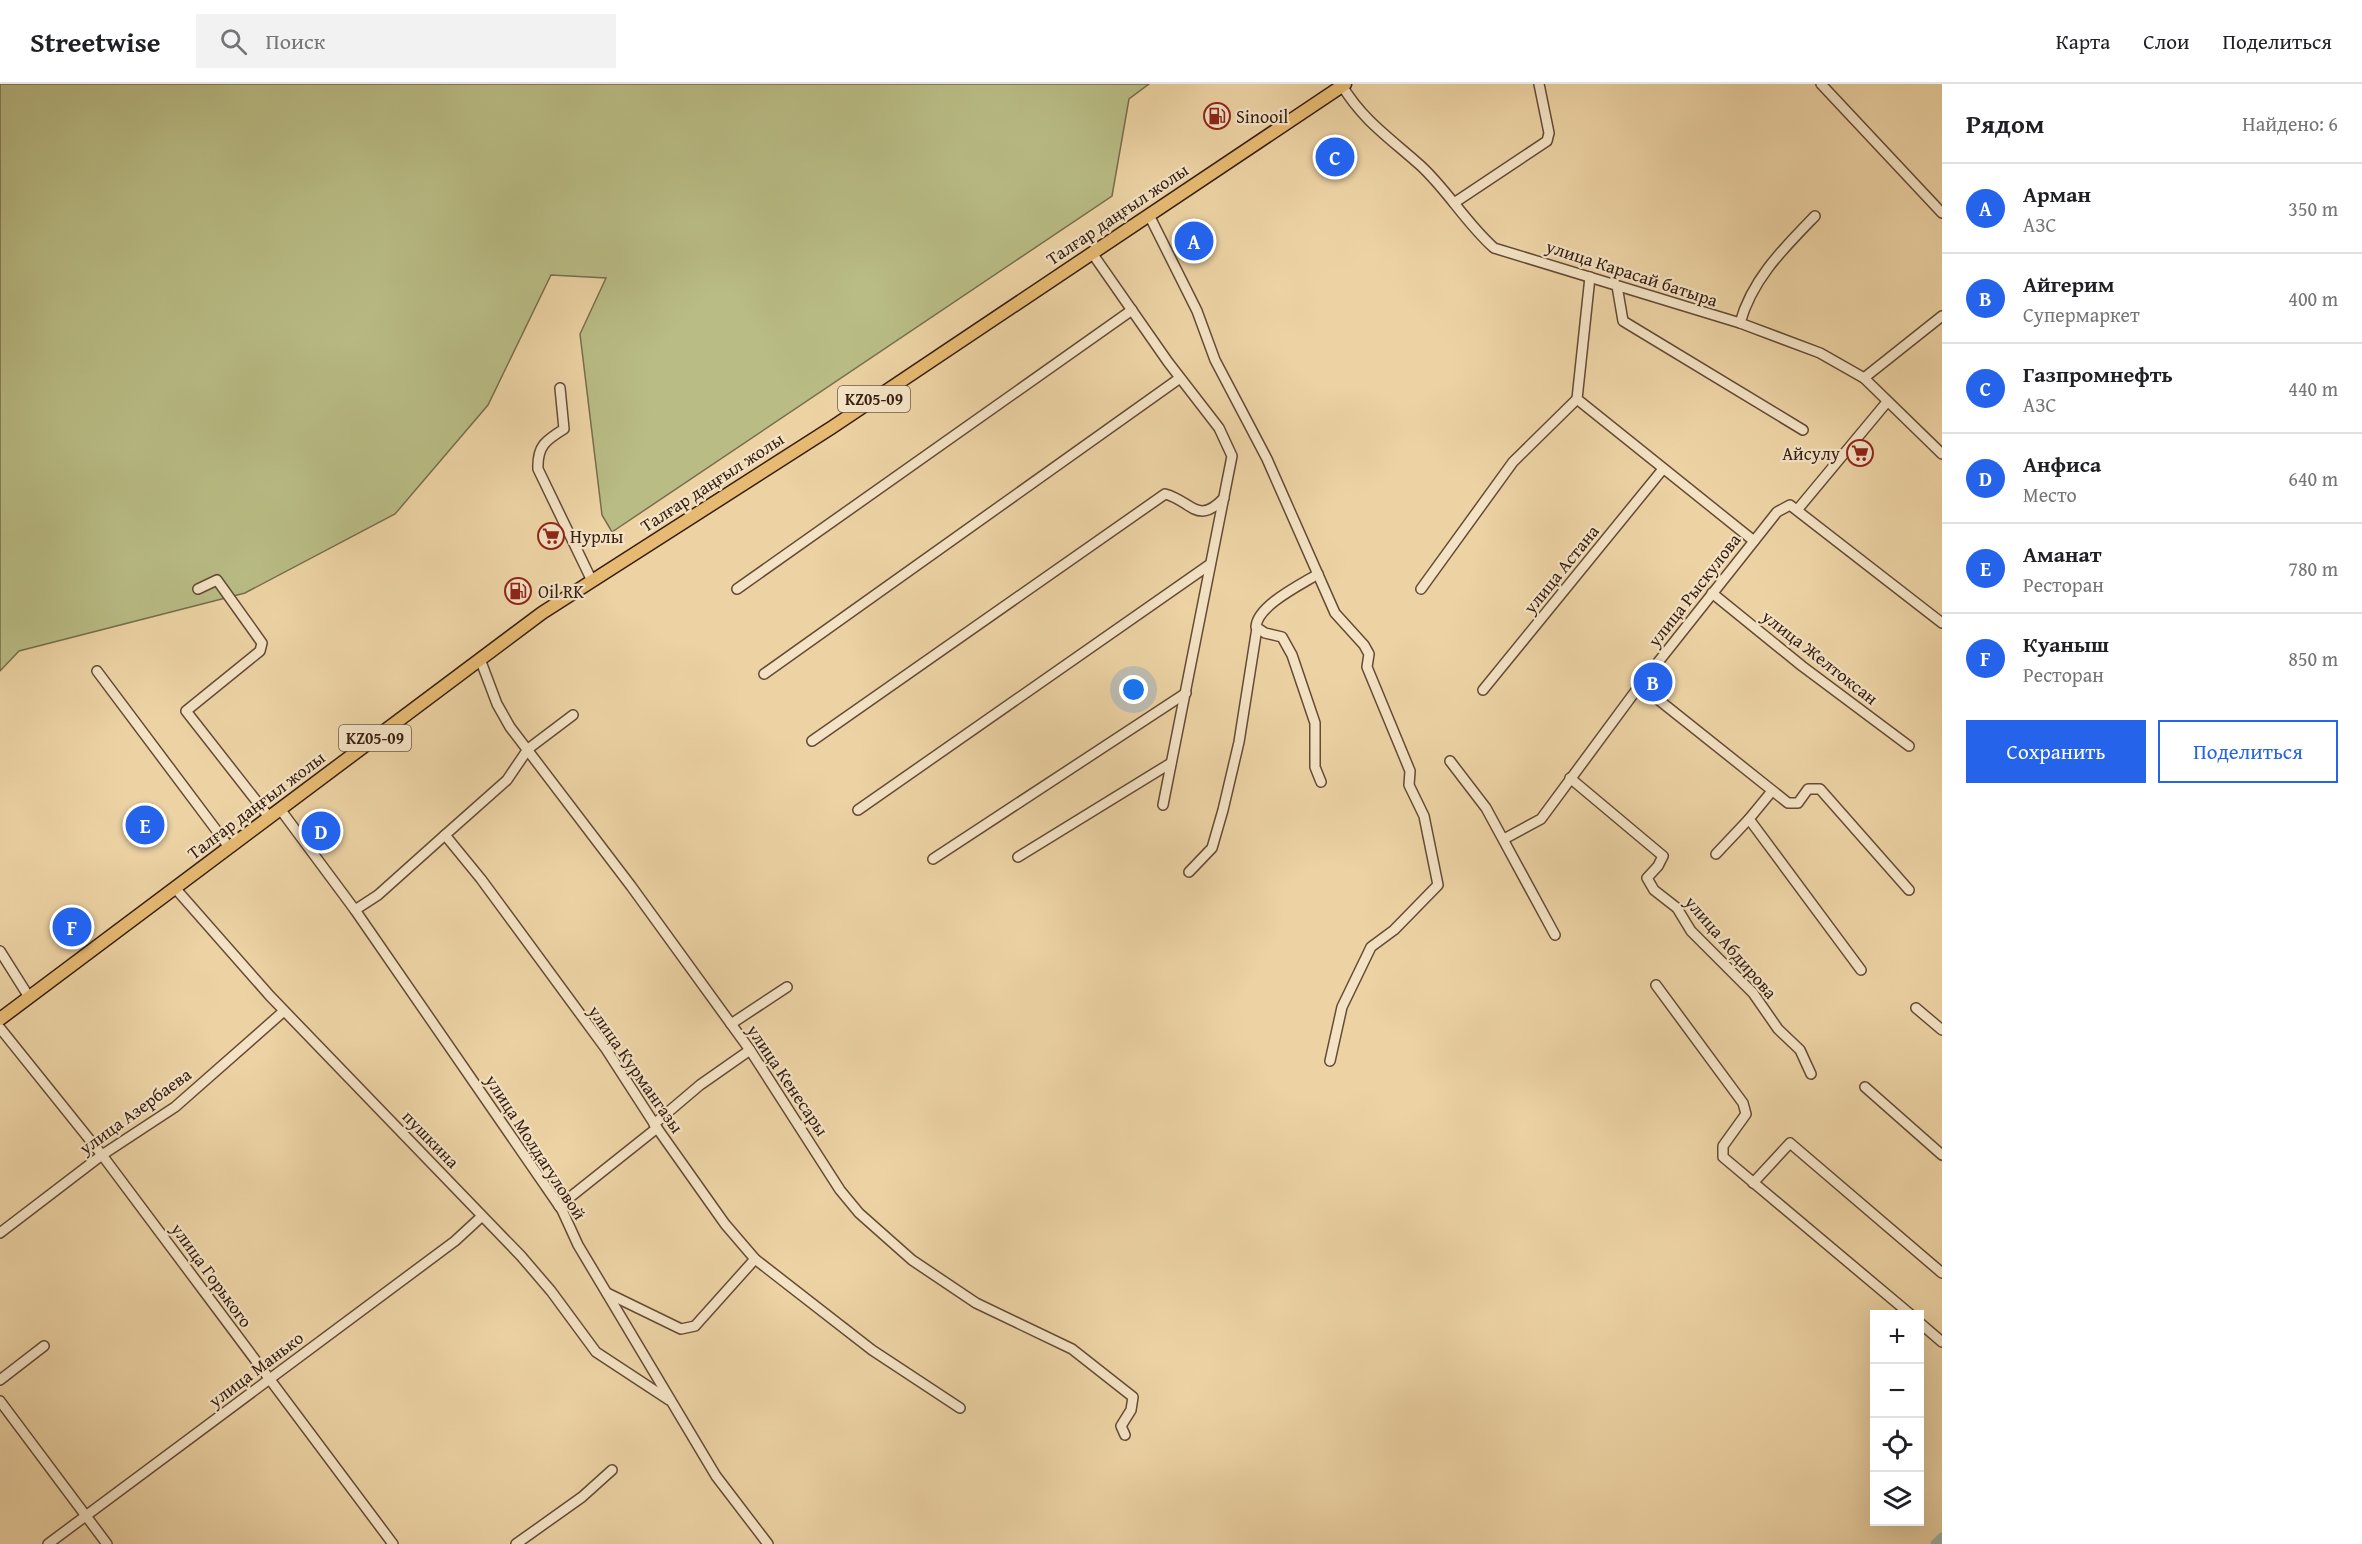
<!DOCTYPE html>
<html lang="ru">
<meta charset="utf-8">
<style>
:root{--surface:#fff;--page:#f2f2f2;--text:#202124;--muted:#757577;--line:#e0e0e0;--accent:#2563eb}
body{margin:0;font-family:"Gentium Book Plus",serif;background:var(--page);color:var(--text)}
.controls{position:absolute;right:18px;bottom:18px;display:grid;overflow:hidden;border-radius:0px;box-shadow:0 6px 24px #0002}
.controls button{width:54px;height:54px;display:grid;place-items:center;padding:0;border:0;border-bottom:2px solid var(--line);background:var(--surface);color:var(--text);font:30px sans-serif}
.you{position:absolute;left:1134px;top:606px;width:21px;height:21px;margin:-15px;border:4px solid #fff;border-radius:50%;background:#1a73e8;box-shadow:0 0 0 9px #1a73e833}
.badge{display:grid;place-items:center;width:39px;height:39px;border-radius:50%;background:var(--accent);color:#fff;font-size:20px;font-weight:700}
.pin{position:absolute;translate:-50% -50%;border:3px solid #fff;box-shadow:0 2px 6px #0006}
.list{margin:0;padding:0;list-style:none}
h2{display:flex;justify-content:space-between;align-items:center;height:78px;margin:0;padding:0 24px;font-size:26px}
h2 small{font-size:20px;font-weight:400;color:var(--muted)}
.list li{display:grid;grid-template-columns:39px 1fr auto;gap:18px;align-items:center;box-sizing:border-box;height:90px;padding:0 24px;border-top:2px solid var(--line)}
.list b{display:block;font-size:22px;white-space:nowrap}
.list p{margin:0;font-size:20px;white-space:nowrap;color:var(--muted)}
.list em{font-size:20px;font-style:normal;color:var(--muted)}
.actions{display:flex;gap:12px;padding:18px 24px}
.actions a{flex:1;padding:14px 0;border:2px solid var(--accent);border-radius:0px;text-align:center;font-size:21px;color:var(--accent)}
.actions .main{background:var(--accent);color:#fff}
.icon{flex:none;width:33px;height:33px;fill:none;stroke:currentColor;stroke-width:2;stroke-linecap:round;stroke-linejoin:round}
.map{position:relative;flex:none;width:1942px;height:1460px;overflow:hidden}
header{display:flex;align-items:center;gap:36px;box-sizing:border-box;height:84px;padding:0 30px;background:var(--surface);border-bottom:2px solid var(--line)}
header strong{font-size:28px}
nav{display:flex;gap:33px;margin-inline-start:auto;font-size:21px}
.search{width:420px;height:54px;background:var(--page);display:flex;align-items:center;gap:15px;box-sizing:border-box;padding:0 21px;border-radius:0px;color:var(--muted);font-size:22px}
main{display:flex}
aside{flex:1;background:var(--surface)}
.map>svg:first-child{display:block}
.green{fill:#b9bc85;stroke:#786d4c;stroke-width:1.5}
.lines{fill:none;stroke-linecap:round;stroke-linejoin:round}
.canal{stroke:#9ab7ad;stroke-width:9}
.minor-casing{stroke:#644b36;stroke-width:12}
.major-casing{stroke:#361e12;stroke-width:15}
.minor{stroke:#f3e2c4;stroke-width:9}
.major{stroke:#e6ba72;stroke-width:12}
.labels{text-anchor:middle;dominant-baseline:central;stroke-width:4.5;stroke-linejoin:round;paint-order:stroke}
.shield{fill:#f3e2c4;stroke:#6f5947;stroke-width:1.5}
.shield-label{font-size:16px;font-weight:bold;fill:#361e12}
.poi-label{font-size:18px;fill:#361e12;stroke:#f3e2c4;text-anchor:start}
.street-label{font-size:18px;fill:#361e12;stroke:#f3e2c4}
</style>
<header>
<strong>Streetwise</strong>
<div class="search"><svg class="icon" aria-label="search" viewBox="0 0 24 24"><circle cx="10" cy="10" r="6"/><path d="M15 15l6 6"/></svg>Поиск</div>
<nav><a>Карта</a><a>Слои</a><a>Поделиться</a></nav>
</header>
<main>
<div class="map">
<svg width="1942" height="1460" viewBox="0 0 1942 1460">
<rect width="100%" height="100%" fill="#edd3a4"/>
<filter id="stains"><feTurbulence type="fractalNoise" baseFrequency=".00333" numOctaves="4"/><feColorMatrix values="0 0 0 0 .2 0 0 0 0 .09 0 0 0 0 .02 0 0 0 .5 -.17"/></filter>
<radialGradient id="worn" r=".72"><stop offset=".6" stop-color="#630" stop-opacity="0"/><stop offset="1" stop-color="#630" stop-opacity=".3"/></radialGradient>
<polygon class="green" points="0,0 1149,0 1129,15 1112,112 612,448 602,431 580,250 606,194 551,191 488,321 395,430 245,509 19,567 0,587"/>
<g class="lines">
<polyline class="canal" points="1935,1460 1942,1453"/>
<defs>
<g id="minor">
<path d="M1341 0C1363 37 1390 54 1421 82 1448 107 1466 139 1494 164L1740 239 1820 269 1864 294 1942 370"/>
<polyline points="1821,0 1942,129"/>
<polyline points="1454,119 1547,57 1549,49 1539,0"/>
<polyline points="1149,131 1197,227 1215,276 1267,375 1335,529 1364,561 1369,570 1367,583 1410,687 1409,701 1424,732 1438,801 1394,846 1371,863 1342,923 1330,977"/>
<polyline points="1092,169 1168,278 1219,344 1232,372 1163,721"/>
<polyline points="1590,193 1577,315 1754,457"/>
<polyline points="1617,202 1623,237 1803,346"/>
<path d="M1740 239C1752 195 1784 164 1815 132"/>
<polyline points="1864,294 1942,232"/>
<path d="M560 304 564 345C546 356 537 362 538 385L592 497"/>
<polyline points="1798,425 1887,318"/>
<path d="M1318 490C1300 501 1257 522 1256 543L1265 549 1282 553 1292 571 1315 639V683L1321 698"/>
<polyline points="198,505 217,496 262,559 260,567 186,627 269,733"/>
<polyline points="737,505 1132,226"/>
<polyline points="1421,505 1513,378 1577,315"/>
<polyline points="1712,509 1802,582 1909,662"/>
<polyline points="480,575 497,620 510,643 631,802 750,966 840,1106 859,1129 912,1176 976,1219 1072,1265 1133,1313 1131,1326 1121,1342 1125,1351"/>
<polyline points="97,587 229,763"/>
<polyline points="764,590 1180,294"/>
<polyline points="1640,601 1788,719 1798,719 1808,705 1820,705 1909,806"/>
<polyline points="1483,606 1663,385"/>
<polyline points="573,631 528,665 507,696 445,751 481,795 606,965 657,1044 725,1140 755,1175 872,1266 960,1324"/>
<path d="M812 657 1165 410C1192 417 1197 442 1224 414"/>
<polyline points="1450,677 1486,724 1555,851"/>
<polyline points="1570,694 1663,772 1658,782 1647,794 1654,806 1677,824 1691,847 1753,909 1778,945 1800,966 1811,990"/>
<polyline points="1772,707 1749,735 1861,886"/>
<polyline points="280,725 355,826 562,1126 578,1161 716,1392 768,1460"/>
<polyline points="858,726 1209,481"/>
<polyline points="1504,755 1541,735 1640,601 1777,428 1790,421 1942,539"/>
<polyline points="1716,770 1749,735"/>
<polyline points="1018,773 1171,679"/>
<polyline points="933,775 1186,609"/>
<polyline points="1189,788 1212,764 1223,726 1239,658 1257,544"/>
<polyline points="175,804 270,912 521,1172 551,1207 596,1268 669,1316"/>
<polyline points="355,826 378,811 445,751"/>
<polyline points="0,867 29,913"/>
<polyline points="1656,901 1743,1019 1746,1030 1723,1062 1723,1073 1910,1230"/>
<polyline points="1916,924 1942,946"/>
<polyline points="731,940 787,903"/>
<polyline points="0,944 102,1071 393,1460"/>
<polyline points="1865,1003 1942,1071"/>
<polyline points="654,1040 700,1001 750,966"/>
<polyline points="1753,1099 1790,1059 1942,1189"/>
<polyline points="559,1122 657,1044"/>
<polyline points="0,1149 102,1071 175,1023 284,927"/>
<polyline points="607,1209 681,1245 695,1242 755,1175"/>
<polyline points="1920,1239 1942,1258"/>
<polyline points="0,1296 44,1262"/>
<polyline points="0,1317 107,1460"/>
<polyline points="48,1460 455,1157 481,1133"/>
<polyline points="516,1460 582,1413 612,1386"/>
</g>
<polyline id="major" points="0,935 542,529 831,344 1345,0"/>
</defs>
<use href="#minor" class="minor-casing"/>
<use href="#major" class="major-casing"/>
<use href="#minor" class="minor"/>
<use href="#major" class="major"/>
</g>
<defs>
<symbol id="fuel-ring" viewBox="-11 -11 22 22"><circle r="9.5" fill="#f3e2c4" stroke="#8f2418" stroke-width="1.5"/><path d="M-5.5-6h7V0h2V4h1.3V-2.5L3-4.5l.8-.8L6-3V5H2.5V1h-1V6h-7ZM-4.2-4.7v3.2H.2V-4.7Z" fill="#8f2418"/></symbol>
<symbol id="supermarket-ring" viewBox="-11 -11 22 22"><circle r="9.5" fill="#f3e2c4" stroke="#8f2418" stroke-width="1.5"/><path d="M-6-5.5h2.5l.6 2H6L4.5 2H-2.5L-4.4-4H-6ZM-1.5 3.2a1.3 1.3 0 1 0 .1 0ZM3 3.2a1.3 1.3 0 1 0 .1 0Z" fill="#8f2418"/></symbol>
</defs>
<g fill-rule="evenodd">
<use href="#fuel-ring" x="1202" y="17" width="30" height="30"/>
<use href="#supermarket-ring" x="1845" y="354" width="30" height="30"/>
<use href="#supermarket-ring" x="536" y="437" width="30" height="30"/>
<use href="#fuel-ring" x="503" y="492" width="30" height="30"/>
</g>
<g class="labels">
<g class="shield">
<rect x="838" y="302" width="72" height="26" rx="4.5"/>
<rect x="339" y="641" width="72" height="26" rx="4.5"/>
</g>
<g class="shield-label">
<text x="874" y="315">KZ05-09</text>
<text x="375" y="654">KZ05-09</text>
</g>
<g class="poi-label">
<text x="1236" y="32">Sinooil</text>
<text x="1840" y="369" text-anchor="end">Айсулу</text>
<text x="570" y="452">Нурлы</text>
<text x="538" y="507">Oil RK</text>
</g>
<g class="street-label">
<text transform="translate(1117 130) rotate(-34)">Талғар даңғыл жолы</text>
<text transform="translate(1632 189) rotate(18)">улица Карасай батыра</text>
<text transform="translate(712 398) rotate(-33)">Талғар даңғыл жолы</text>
<text transform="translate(1561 485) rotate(-51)">улица Астана</text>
<text transform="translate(1694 506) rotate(-52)">улица Рыскулова</text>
<text transform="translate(1820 573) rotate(38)">улица Желтоксан</text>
<text transform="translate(256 721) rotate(-37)">Талғар даңғыл жолы</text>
<text transform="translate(1731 863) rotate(49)">улица Абдирова</text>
<text transform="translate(636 985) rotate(55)">улица Курмангазы</text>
<text transform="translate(788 996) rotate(56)">улица Кенесары</text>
<text transform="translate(135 1027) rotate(-36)">улица Азербаева</text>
<text transform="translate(431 1055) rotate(46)">пушкина</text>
<text transform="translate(536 1063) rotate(57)">улица Молдагуловой</text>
<text transform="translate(212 1191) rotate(54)">улица Горького</text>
<text transform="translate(256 1285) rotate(-37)">улица Манько</text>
</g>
</g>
<rect width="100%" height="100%" filter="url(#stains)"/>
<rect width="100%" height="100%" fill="url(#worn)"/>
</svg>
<div class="controls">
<button>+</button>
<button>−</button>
<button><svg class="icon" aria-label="locate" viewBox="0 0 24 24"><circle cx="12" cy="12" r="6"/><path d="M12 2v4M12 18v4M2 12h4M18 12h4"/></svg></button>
<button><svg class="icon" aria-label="layers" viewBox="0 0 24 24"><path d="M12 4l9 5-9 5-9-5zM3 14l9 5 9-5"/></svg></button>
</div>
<div class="you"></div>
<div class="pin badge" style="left:1194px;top:157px">A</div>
<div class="pin badge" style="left:1653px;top:598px">B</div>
<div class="pin badge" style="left:1335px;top:73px">C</div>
<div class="pin badge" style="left:321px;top:747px">D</div>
<div class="pin badge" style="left:145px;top:741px">E</div>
<div class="pin badge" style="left:72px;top:843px">F</div>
</div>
<aside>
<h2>Рядом<small>Найдено: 6</small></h2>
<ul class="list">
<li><span class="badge">A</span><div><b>Арман</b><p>АЗС</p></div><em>350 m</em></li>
<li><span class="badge">B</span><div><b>Айгерим</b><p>Супермаркет</p></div><em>400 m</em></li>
<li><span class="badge">C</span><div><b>Газпромнефть</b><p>АЗС</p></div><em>440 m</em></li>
<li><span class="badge">D</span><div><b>Анфиса</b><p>Место</p></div><em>640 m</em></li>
<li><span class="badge">E</span><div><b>Аманат</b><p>Ресторан</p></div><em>780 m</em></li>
<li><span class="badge">F</span><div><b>Куаныш</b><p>Ресторан</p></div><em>850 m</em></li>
</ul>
<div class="actions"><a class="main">Сохранить</a><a>Поделиться</a></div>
</aside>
</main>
